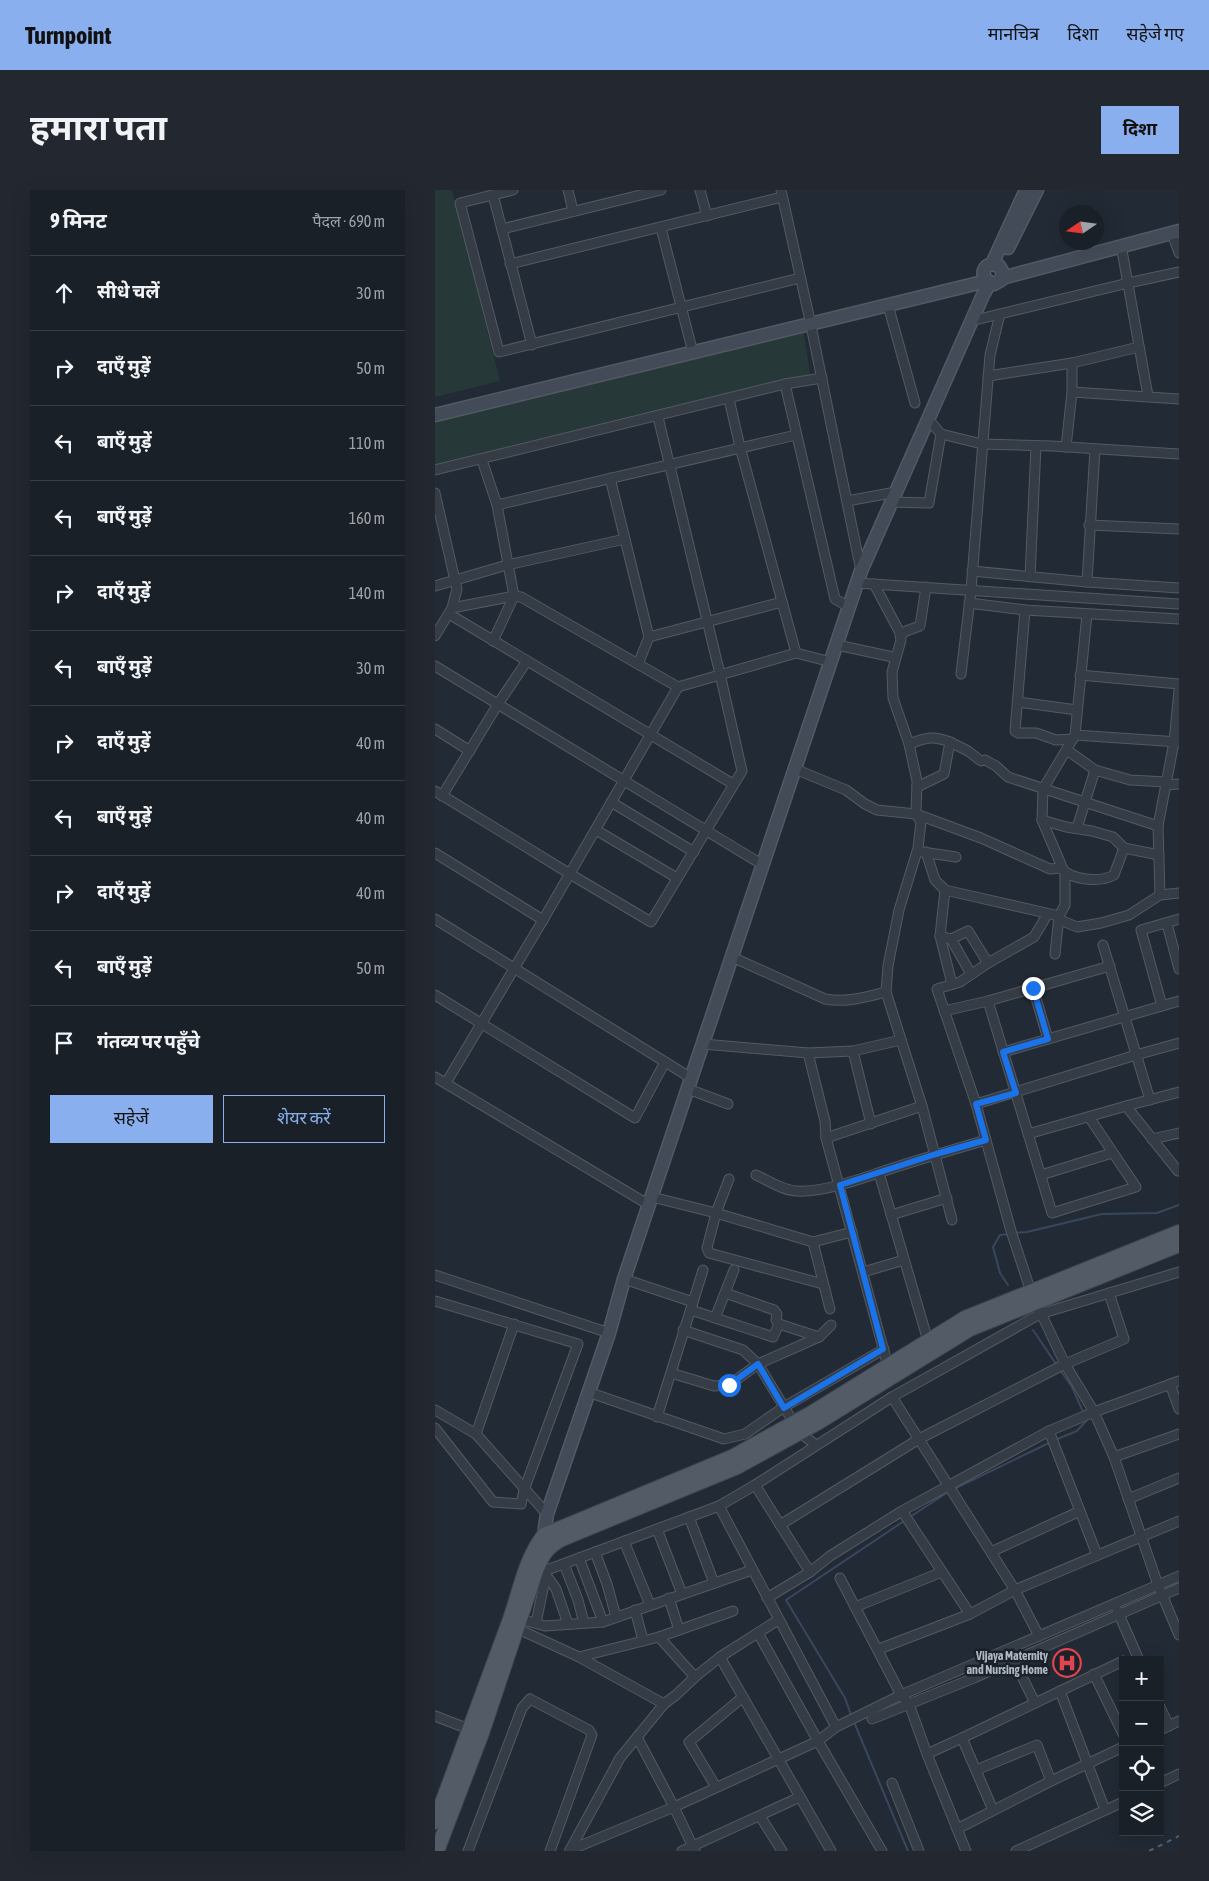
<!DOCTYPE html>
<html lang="hi">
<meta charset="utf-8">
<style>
:root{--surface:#1a2028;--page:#232830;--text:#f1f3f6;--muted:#9fa3a8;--line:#383e45;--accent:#89afee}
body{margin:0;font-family:"Asap Condensed","Noto Sans Devanagari",sans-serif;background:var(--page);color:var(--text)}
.controls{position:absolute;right:15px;bottom:15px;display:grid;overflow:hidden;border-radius:0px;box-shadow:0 5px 20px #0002}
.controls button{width:45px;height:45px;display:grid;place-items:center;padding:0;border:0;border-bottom:1px solid var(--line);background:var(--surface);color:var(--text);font:25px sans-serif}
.compass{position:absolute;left:624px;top:15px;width:45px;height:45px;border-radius:50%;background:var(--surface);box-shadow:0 5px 20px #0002;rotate:257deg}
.stop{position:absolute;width:15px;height:15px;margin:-11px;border:4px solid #1a73e8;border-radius:50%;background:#fff}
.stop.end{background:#1a73e8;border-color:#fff;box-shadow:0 1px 5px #0008}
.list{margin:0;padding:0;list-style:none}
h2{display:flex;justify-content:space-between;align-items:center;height:65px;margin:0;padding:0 20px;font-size:21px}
h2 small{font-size:16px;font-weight:400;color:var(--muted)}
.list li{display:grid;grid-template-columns:32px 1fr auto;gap:15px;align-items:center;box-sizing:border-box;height:75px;padding:0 20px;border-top:1px solid var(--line)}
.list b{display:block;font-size:19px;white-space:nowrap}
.list em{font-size:16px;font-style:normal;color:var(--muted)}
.actions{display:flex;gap:10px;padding:15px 20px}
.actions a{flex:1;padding:11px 0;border:1px solid var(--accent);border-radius:0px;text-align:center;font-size:18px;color:var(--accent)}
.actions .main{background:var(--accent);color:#111}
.icon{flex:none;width:28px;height:28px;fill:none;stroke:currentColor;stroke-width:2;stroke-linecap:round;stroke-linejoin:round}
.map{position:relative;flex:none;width:744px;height:1661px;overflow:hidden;border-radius:0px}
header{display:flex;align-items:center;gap:30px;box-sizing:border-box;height:70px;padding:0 25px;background:var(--accent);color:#111}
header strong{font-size:24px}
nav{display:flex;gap:28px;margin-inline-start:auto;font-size:18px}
.intro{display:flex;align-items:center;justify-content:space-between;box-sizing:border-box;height:120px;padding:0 30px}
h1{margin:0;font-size:35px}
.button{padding:12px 22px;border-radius:0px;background:var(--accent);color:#111;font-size:18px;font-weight:700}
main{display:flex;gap:30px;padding:0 30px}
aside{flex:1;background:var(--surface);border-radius:0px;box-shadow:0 5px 20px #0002}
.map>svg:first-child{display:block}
.green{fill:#263838}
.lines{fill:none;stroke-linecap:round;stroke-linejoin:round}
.stream{stroke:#38475d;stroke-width:2}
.street-casing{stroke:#525a63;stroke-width:11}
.secondary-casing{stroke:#525a63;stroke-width:15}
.primary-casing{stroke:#3e454f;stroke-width:16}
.street{stroke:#353c46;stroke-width:9}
.secondary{stroke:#434b58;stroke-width:12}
.primary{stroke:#535b66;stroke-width:14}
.rail{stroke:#57606d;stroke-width:2;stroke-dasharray:5 5;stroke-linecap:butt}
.route{stroke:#1a73e8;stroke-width:6}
.labels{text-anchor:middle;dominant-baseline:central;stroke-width:5;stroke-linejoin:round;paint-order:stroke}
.poi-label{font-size:12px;font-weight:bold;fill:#afb7c2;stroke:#1a212a;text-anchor:end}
</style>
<header>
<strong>Turnpoint</strong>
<nav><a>मानचित्र</a><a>दिशा</a><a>सहेजे गए</a></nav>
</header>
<div class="intro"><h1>हमारा पता</h1><a class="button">दिशा</a></div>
<main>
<aside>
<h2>9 मिनट<small>पैदल · 690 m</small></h2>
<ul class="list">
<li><svg class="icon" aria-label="ahead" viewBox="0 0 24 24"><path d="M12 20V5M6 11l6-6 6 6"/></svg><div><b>सीधे चलें</b></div><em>30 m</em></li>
<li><svg class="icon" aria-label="right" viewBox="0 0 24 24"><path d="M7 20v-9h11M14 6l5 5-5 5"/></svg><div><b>दाएँ मुड़ें</b></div><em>50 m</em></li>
<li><svg class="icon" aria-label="left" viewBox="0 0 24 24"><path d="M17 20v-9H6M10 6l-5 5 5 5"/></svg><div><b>बाएँ मुड़ें</b></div><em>110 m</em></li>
<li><svg class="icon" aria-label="left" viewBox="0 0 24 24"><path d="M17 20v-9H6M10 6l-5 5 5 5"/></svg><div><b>बाएँ मुड़ें</b></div><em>160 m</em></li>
<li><svg class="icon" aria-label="right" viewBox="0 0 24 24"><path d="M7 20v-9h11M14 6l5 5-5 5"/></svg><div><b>दाएँ मुड़ें</b></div><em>140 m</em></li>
<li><svg class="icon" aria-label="left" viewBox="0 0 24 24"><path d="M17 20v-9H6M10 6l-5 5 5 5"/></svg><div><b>बाएँ मुड़ें</b></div><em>30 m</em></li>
<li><svg class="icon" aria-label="right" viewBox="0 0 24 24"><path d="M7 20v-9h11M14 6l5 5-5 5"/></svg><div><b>दाएँ मुड़ें</b></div><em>40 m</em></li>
<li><svg class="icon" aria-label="left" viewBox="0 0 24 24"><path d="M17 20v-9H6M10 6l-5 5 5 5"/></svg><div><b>बाएँ मुड़ें</b></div><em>40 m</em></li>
<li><svg class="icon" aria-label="right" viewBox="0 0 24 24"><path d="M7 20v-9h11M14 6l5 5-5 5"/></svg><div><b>दाएँ मुड़ें</b></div><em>40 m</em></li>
<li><svg class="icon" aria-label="left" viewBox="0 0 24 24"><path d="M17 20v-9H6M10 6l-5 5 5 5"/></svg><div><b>बाएँ मुड़ें</b></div><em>50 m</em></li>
<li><svg class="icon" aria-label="arrive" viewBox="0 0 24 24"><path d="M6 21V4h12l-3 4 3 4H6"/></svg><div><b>गंतव्य पर पहुँचे</b></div></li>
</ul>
<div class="actions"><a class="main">सहेजें</a><a>शेयर करें</a></div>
</aside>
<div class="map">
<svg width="744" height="1661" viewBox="0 0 744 1661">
<rect width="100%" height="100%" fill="#222a35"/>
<g class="green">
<polygon points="0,0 17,0 65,191 0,207"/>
<polygon points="369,143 375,185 9,275 0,274 0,230"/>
</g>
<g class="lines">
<g class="stream">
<polyline points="579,1043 592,1042 667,1024 722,1023 744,1015"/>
<polyline points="573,1095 565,1083 558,1057 565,1045 574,1044"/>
<polyline points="598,1140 621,1174"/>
<polyline points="625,1180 637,1197 649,1224"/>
<polyline points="620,1250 642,1241 652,1230 651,1228"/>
<polyline points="519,1299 616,1252"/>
<polyline points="475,1327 513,1302"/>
<polyline points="416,1525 410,1508 351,1410 469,1331"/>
<polyline points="419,1532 473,1661"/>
</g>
<defs>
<g id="street">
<polyline points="78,0 25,13 64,162 365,88"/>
<polyline points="133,0 138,21"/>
<polyline points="265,0 272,26"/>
<polyline points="346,0 374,126 426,381"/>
<polyline points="58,5 97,155"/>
<polyline points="226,38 256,155"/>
<polyline points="67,39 226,0"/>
<polyline points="737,43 744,63"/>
<polyline points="686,55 713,206"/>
<polyline points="75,74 347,7"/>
<polyline points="453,115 480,213"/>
<polyline points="536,131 693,93 744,82"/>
<polyline points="553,186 637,173 704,157"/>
<polyline points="350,194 400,409 414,417"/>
<polyline points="637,202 744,209"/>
<polyline points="294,209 305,257 361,463"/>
<polyline points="493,229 506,244 547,254 617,256 744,264"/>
<polyline points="631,257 637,202 637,173"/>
<polyline points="47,270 62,315 79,406 58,451"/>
<polyline points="0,280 350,194 387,188"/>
<polyline points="175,288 214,447 203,474"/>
<polyline points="0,303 22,399 17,418 0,446"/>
<polyline points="412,311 461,302"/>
<polyline points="456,312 494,313 506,244"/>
<polyline points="62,315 361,245"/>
<polyline points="654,335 744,339"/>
<polyline points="537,381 652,392 744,398"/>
<polyline points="595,387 601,256"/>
<polyline points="652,392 660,259"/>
<polyline points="422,393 744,414"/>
<polyline points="439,394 465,443 466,450 457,482 458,508 474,554 482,591 481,624 486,632 483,658 464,720 453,776 451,802 487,916 517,1030"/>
<polyline points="0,396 72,375 190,349"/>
<polyline points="534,413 590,420 744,429"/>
<polyline points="17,418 79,406 86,407 243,497"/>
<polyline points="590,420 580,541 583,543 601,543 621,550 638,549"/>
<polyline points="14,424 298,594"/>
<polyline points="465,446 471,441 485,436 491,397"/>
<polyline points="214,447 347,412"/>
<polyline points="402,455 458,467 460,469"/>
<polyline points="0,476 328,675"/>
<polyline points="526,484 536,400 555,165 565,124"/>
<polyline points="645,485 744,494"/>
<polyline points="583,512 642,520"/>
<polyline points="0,539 35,561"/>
<polyline points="640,545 744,552"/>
<polyline points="515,552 533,561 546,571 550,570 561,576 573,587 723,636 725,705"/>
<path d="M474 554C491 548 497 545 515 552L509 584 482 597"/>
<polyline points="632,560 660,580 695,590 731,592"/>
<path d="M360 579 411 600 430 614 442 620 481 624 546 648 615 679 625 678C637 690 664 693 679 685L689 658"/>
<polyline points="731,595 744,594"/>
<polyline points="0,601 135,684 216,732 307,581 285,484 223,227"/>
<polyline points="7,606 63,514 92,471"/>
<polyline points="176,612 259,662"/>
<polyline points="607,630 631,637 657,641 678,647 689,658 724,665"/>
<polyline points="723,636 739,552 744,500"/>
<polyline points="642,638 660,580"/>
<polyline points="161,640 242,688"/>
<polyline points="487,662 521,667"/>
<polyline points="491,662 500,690 510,700 624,726 630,715 630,684 607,630 608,599 640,545 652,424"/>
<polyline points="0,663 108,730"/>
<polyline points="510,700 505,746 517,794"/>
<polyline points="612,725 599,747 553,773 525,792 502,799 541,914 576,1041 596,1102 630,1174 659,1222 679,1267 723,1395 744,1445"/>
<polyline points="0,729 256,888"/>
<polyline points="625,730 642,737 666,733 694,725 725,705 744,703"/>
<polyline points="732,734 744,779"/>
<polyline points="505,746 516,749 533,741 553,773"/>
<polyline points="516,749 536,784"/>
<polyline points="668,755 715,910"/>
<polyline points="620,764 624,726"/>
<path d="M297 767 390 809C412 813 430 807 451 802"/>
<polyline points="598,798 613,849"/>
<polyline points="0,805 200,928 230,872"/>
<polyline points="553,811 617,1023 701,997 654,927"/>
<polyline points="727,816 706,740 744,729"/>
<polyline points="509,821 553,811 675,776"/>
<polyline points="268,854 373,863 418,861 466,850"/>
<polyline points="418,861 436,934"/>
<polyline points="568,862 744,811"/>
<polyline points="373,863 390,931 391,948 453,1176"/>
<polyline points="0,887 214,1015"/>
<polyline points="11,893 108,730 243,497 361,463 396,472"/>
<polyline points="253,899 293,914"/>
<polyline points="541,914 701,865 744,853"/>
<polyline points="691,916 743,981"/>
<polyline points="593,944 691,916 744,902"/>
<polyline points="391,948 487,916"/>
<polyline points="717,949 744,943"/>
<polyline points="444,983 493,1151"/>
<path d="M321 985C334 991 347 1000 361 1001 390 1003 430 987 458 978 489 968 520 959 551 950"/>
<polyline points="606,985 677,963"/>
<polyline points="294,989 281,1023 272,1058 274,1063 388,1094"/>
<polyline points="217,1007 281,1023 378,1052 417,1042"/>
<polyline points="456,1025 512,1008"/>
<polyline points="378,1052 395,1119"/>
<polyline points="428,1082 469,1070"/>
<polyline points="0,1085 174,1143"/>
<polyline points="189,1089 258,1112"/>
<polyline points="290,1103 339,1120 342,1124 341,1130 344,1134 384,1147"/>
<polyline points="0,1111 143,1154 89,1300 86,1314 58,1312 0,1238"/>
<polyline points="256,1120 338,1147 344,1134"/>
<polyline points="280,1128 299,1080"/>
<polyline points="248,1140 308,1160 323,1174 365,1243 381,1255"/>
<polyline points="236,1183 279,1196 294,1195 323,1174 384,1147 396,1135"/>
<polyline points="735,1194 744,1219"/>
<polyline points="153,1202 289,1249 310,1244 349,1217 449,1159"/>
<polyline points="457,1207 580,1400 604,1446"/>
<polyline points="0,1220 41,1244 112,1324"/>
<polyline points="222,1227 268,1080"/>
<polyline points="614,1241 662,1365"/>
<polyline points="41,1244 79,1134"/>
<polyline points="679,1267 744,1244"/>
<polyline points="320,1295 375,1382"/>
<polyline points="693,1309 744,1288"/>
<polyline points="284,1316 401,1537"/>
<polyline points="467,1321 535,1424"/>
<polyline points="254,1327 279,1393"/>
<polyline points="345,1335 484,1249 630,1174 689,1149 674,1103"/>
<polyline points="222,1339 247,1404"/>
<polyline points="189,1351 215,1415"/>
<polyline points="160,1362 172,1394 181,1427"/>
<polyline points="556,1362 645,1321"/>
<polyline points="144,1368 168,1432"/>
<polyline points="129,1374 143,1410 149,1433"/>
<polyline points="98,1380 112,1380 284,1316 320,1295 457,1207 605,1124 744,1082"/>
<polyline points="111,1385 121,1399 133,1434"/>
<polyline points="405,1388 466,1505 474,1514 492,1564 531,1661"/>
<polyline points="234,1408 244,1440"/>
<polyline points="332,1408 375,1382 395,1366 467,1321 614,1241 659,1222 744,1191"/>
<polyline points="420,1417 507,1382"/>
<polyline points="200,1420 208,1450"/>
<polyline points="682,1420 704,1470"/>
<polyline points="82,1428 110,1436 168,1432 317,1380"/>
<polyline points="101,1433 112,1380"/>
<polyline points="81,1438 144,1467 229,1514"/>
<polyline points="323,1443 383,1551 447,1661"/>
<polyline points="224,1447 260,1487"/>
<polyline points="444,1459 535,1424 580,1400 744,1331"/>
<polyline points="577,1466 600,1513"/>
<polyline points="144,1467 224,1447 298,1421"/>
<polyline points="285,1467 396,1661"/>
<polyline points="659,1484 688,1544"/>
<polyline points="625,1501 670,1620"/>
<polyline points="725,1517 734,1536"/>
<polyline points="0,1526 39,1541"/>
<polyline points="437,1529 539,1488 744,1398"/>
<polyline points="725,1540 744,1531"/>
<polyline points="202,1547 239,1617 260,1661"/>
<polyline points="492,1564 527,1548"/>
<polyline points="541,1580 602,1555 616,1591"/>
<polyline points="457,1593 484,1661"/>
<polyline points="725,1593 744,1584"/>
<polyline points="281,1597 254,1552 308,1507"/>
<polyline points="558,1620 527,1548 688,1471"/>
<polyline points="325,1626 347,1661"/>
<polyline points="522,1639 616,1591 688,1557"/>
<polyline points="135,1660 239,1617 383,1551 401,1537 466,1505 744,1386"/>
<polyline points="135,1660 185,1568 229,1514 241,1505 260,1487 285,1467 343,1430"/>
<polyline points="33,1661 87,1518 95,1509 154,1540 157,1545 115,1661"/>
<polyline points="247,1661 365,1607"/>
<polyline points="581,1661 688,1612"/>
</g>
<g id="secondary">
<polyline points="573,58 602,0"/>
<path d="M557 74 564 76 568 83 566 90 559 94 552 91C546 84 548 76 557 74L591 0"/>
<polyline points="567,88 744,41"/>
<polyline points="0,225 552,91"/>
<polyline points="112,1352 109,1345 112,1324 174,1143 189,1089 426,381 548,105 555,93"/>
</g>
<g id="primary">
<path d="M0 1632C25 1566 49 1499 74 1432 85 1402 89 1371 109 1345L297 1267 378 1222 530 1128 744 1042"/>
<path d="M2 1661 47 1543 101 1381C108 1364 111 1358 127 1349L302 1277 384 1232 535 1139 744 1055"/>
</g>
</defs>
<use href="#street" class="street-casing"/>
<use href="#secondary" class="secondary-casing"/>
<use href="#primary" class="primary-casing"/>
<use href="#street" class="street"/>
<use href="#secondary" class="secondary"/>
<use href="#primary" class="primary"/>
<polyline class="rail" points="714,1661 744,1646"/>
</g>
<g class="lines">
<polyline class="route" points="294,1195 323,1174 349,1218 448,1159 405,995 501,964 551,950 541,914 581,903 568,862 613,849 598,798"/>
</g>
<defs>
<symbol id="hospital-ring" viewBox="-11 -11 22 22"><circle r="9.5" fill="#1a212a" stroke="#e0444e" stroke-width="1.5"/><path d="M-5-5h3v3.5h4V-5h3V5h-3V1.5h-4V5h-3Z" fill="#e0444e"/></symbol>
</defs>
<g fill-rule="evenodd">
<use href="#hospital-ring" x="616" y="1457" width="32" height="32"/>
</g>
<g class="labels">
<g class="poi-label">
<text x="613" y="1466">Vijaya Maternity<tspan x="613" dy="14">and Nursing Home</tspan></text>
</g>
</g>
</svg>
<div class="controls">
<button>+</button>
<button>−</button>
<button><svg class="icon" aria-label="locate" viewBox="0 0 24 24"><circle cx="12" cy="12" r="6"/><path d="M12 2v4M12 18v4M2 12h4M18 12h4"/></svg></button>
<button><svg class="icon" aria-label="layers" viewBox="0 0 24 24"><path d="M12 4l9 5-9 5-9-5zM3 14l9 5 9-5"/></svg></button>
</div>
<svg class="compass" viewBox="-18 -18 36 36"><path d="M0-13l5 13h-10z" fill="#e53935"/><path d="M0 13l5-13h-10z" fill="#9fa3a8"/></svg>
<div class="stop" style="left:294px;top:1195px"></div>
<div class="stop end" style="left:598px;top:798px"></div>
</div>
</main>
